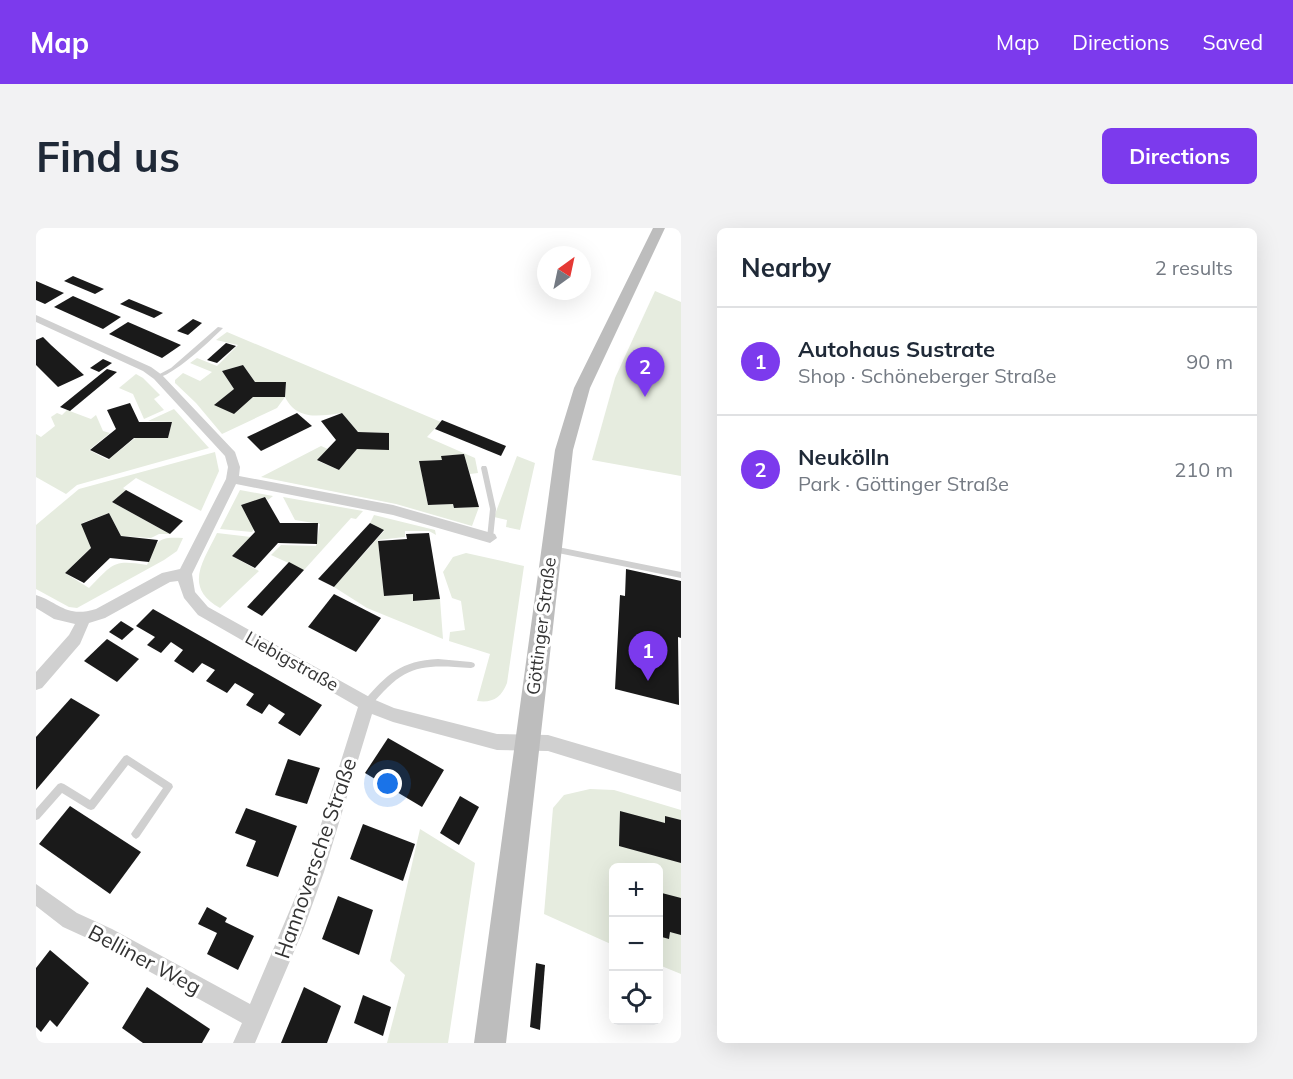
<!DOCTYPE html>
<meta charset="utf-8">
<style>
:root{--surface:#fff;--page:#f2f2f3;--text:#1f2937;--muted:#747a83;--line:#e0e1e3;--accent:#7c3aed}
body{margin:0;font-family:Mulish,sans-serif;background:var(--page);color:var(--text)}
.controls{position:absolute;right:18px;bottom:18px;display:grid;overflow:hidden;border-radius:9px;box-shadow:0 6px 24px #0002}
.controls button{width:54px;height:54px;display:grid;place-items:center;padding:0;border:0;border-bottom:2px solid var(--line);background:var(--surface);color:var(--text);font:30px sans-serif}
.compass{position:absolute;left:501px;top:18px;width:54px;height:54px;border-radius:50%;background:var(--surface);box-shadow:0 6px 24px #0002;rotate:33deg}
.you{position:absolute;left:352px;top:556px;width:21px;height:21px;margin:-15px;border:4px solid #fff;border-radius:50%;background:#1a73e8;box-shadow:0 0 0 9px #1a73e833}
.badge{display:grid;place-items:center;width:39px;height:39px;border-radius:50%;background:var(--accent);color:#fff;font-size:20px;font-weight:700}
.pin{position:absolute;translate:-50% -50px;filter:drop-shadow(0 2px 3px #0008)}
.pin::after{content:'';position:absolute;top:32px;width:21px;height:18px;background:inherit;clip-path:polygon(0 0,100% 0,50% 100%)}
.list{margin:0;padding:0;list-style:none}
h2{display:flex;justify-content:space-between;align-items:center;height:78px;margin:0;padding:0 24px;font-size:26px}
h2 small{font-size:20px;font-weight:400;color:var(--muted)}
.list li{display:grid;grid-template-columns:39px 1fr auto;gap:18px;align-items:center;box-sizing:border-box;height:108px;padding:0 24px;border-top:2px solid var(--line)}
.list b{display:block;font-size:22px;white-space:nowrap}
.list p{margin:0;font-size:20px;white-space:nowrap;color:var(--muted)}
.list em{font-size:20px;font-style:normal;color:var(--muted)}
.icon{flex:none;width:33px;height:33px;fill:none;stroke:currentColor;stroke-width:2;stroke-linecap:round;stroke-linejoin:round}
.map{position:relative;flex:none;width:645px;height:815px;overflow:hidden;border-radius:9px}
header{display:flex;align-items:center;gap:36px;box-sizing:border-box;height:84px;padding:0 30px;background:var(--accent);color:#fff}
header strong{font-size:28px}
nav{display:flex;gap:33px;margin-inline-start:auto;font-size:21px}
.intro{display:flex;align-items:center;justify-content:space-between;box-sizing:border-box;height:144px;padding:0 36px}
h1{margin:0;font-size:42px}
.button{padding:15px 27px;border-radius:9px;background:var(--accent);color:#fff;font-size:21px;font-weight:700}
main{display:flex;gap:36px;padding:0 36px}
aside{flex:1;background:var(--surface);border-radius:9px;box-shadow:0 6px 24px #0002}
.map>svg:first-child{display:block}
.green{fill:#e6ecdf;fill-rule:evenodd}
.building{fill:#1a1a1a}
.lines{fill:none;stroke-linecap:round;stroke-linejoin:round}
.lane{fill:#d0d0d0;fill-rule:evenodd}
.street{fill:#d0d0d0;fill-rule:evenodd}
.secondary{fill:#bdbdbd;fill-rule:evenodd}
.labels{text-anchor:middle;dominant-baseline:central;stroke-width:6;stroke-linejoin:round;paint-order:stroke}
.street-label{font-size:18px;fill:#333;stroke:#fff}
.near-street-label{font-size:21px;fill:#333;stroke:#fff}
</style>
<header>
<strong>Map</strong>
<nav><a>Map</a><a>Directions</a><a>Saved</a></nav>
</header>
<div class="intro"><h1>Find us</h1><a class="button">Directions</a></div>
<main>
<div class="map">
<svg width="645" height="815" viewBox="0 0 645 815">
<rect width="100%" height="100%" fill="#fff"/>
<g class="green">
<polygon points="619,63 645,74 645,248 556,232 579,150"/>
<path d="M191 104 405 194 391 209 439 230 442 245 434 246 428 226 406 228V232L383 233 392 277 417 276 418 280 443 279 436 298 360 276 225 249 285 218 292 221 282 233 303 242 321 221H353V205L322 204 306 185C284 188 261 193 249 169L241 180 186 206 160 175 139 155V152L147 145 164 153 176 144 154 135 161 130 181 138 202 117 180 112ZM207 137 219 154H250L249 169H217L198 186 179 176 198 161 186 143Z"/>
<polygon points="100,146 107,150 124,167 118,171 128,182 108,191 97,166 83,160"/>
<polygon points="138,181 173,220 41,257 30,266 0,249 0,206 5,209 19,198 15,189 21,185 26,187 31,182 55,191 60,187 67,203 74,205 53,222 72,232 99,210 132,210 136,194 112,193"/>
<path d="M179 224 183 243 165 283 100 250 87 260 90 262 76 274 134 306H123L115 310 85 308 73 285 46 295 55 320 29 345 53 360C77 336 76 331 111 337 121 314 119 308 147 310L141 323 128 332 41 380 33 379 0 361V297L43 261Z"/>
<polygon points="481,228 499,235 484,302 470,299 471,292 458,289"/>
<polygon points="204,262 237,268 232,272 229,269 205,277 218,301 216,304 184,301"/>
<polygon points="247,269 327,283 320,291 315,290 268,342 235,327 245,317 280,318 284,296 259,292"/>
<polygon points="338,287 399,302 400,307 393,303 369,303 369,309 342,312 348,368 377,366 378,373 404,371 407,411 331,380 298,359 348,303 334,295"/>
<path d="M181 305 215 309 196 328 223 343 184 380C147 359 167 334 181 305Z"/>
<path d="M430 325 488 338 471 455C465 470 457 475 441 473L454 426 413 413 414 404 429 402 425 373 416 370 407 344 417 329Z"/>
<polygon points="554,561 578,562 645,582 645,746 623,737 622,640 578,640 577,717 508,686 517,580 528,567"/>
<polygon points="384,601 439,635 412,815 351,815 369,747 354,733"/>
</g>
<g class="building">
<polygon points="37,48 68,61 59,66 28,53"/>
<polygon points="0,53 28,65 9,76 0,72"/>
<polygon points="37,68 85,89 67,101 18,79"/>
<polygon points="93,71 127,85 118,90 84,76"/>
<polygon points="157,91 166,95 152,107 141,103"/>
<polygon points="92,94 145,117 126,130 73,106"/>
<polygon points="7,109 15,117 48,147 22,159 0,137 0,112"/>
<polygon points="190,115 200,118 181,135 171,132"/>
<polygon points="67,131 76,135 63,144 54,140"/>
<polygon points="207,137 219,154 250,154 249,169 217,169 198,186 178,177 198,161 186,143"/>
<polygon points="71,141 81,144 34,183 24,179"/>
<polygon points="94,175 103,194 136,194 132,210 98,210 73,231 54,222 80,201 71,182"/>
<polygon points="261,185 276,198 225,223 211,209"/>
<polygon points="306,185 322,204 353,205 353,222 321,221 303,242 281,232 300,212 285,193"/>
<polygon points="406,192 470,218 465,228 399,201"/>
<polygon points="428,226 443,279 418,280 417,276 392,277 383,233 406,232 405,228"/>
<polygon points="90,262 147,293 134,306 76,274"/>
<polygon points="229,269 244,295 282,295 281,316 242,315 219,340 196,328 219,304 205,277"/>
<polygon points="73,285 85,308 122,312 113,334 74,330 48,355 29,345 55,320 45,296"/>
<polygon points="334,295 348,302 298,359 282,351"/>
<polygon points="393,305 404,371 377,373 377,366 348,368 342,313 371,311 370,306"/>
<polygon points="253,334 268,342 226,388 211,379"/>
<polygon points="590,341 645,353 645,410 642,409 643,477 579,461 584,367 589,368"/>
<polygon points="298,366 345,390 320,424 272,399"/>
<polygon points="117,381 286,477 264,508 242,495 249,486 233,476 226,486 210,477 218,466 199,455 191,465 170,453 179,442 166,435 157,445 138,433 147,422 135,414 125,425 111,417 119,409 100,398"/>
<polygon points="85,393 98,401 86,412 73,404"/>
<polygon points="71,411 103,431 81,454 48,433"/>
<polygon points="35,470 64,487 0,562 0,509"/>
<polygon points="352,510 408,542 386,579 329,545"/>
<polygon points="252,531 284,540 271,576 239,567"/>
<polygon points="424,568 443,579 423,617 404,605"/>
<polygon points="34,578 105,624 74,666 3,616"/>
<polygon points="210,580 261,598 242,649 210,638 220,613 199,605"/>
<polygon points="584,583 629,595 629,588 645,592 645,635 583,618"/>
<polygon points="327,596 379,616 367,653 314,631"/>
<polygon points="622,664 645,670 645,707 634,704 633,711 622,708"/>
<polygon points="302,668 337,682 323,727 286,711"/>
<polygon points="171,679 191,690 189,694 218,708 202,742 171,726 181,705 162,696"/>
<polygon points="14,722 53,755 21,799 14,792 5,804 0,799 0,740"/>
<polygon points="500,735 509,737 504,802 494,799"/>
<polygon points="111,759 174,801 166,815 107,815 86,800"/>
<polygon points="268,759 305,778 291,815 245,815"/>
<polygon points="327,767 355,779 347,808 318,795"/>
</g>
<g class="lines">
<g class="lane">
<path d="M182 99 187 100C174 113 136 149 120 150V148L135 140Z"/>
<polygon points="446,238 450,238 451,240 460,281 457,310 454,313 451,310 454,281 445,240"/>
<polygon points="517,318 645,344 645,350 517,324 514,321"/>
<path d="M402 431 435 434 438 435 439 437 438 439 435 440C383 436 368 437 334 479L331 480 328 479 327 476 328 473C351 446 365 433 402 431Z"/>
<polygon points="91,527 136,556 137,559 103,609 100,611 97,609 95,606 97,603 127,560 92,537 58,581 55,582 52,581 26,565 3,591 0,592 0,581 22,556 25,555 28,556 54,572 88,528"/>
</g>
<path class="street" d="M0 87 115 139 126 147 199 224 204 239 203 248 357 277 459 306 461 310 454 315 357 287 200 256 156 346 159 364 172 379 337 471 358 480 461 506 512 507 645 546V564L512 523 461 522 357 494 336 486 288 644 268 700 219 815H197L206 795 62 715 27 699 0 678V656L41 685 76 701 214 776 270 644 322 479 162 387 148 370 142 353 134 354 69 390 53 395 44 416 6 460 0 462V444L33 407 39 396 18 391 0 380V367C24 375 30 390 60 381L126 345 144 341 190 251 192 239 189 228 118 151 107 143 0 94Z"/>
<polygon class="secondary" points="617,0 629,0 554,160 537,222 470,815 438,815 519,222 538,160"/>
</g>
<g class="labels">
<g class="street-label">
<text transform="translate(505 398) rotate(-83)">Göttinger Straße</text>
<text transform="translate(256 433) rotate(29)">Liebigstraße</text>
</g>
<g class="near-street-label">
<text transform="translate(279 630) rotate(-71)">Hannoversche Straße</text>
<text transform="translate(109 731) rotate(28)">Belliner Weg</text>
</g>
</g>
</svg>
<div class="controls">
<button>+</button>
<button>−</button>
<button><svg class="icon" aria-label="locate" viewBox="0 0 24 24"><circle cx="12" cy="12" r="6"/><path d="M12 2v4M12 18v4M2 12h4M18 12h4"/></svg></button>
</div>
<svg class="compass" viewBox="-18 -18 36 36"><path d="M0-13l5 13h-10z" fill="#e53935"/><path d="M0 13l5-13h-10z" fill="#747a83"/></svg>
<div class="you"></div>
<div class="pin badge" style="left:612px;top:453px">1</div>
<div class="pin badge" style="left:609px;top:169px">2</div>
</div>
<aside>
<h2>Nearby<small>2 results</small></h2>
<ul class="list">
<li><span class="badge">1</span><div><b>Autohaus Sustrate</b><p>Shop · Schöneberger Straße</p></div><em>90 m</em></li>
<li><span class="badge">2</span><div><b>Neukölln</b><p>Park · Göttinger Straße</p></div><em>210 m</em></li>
</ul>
</aside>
</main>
